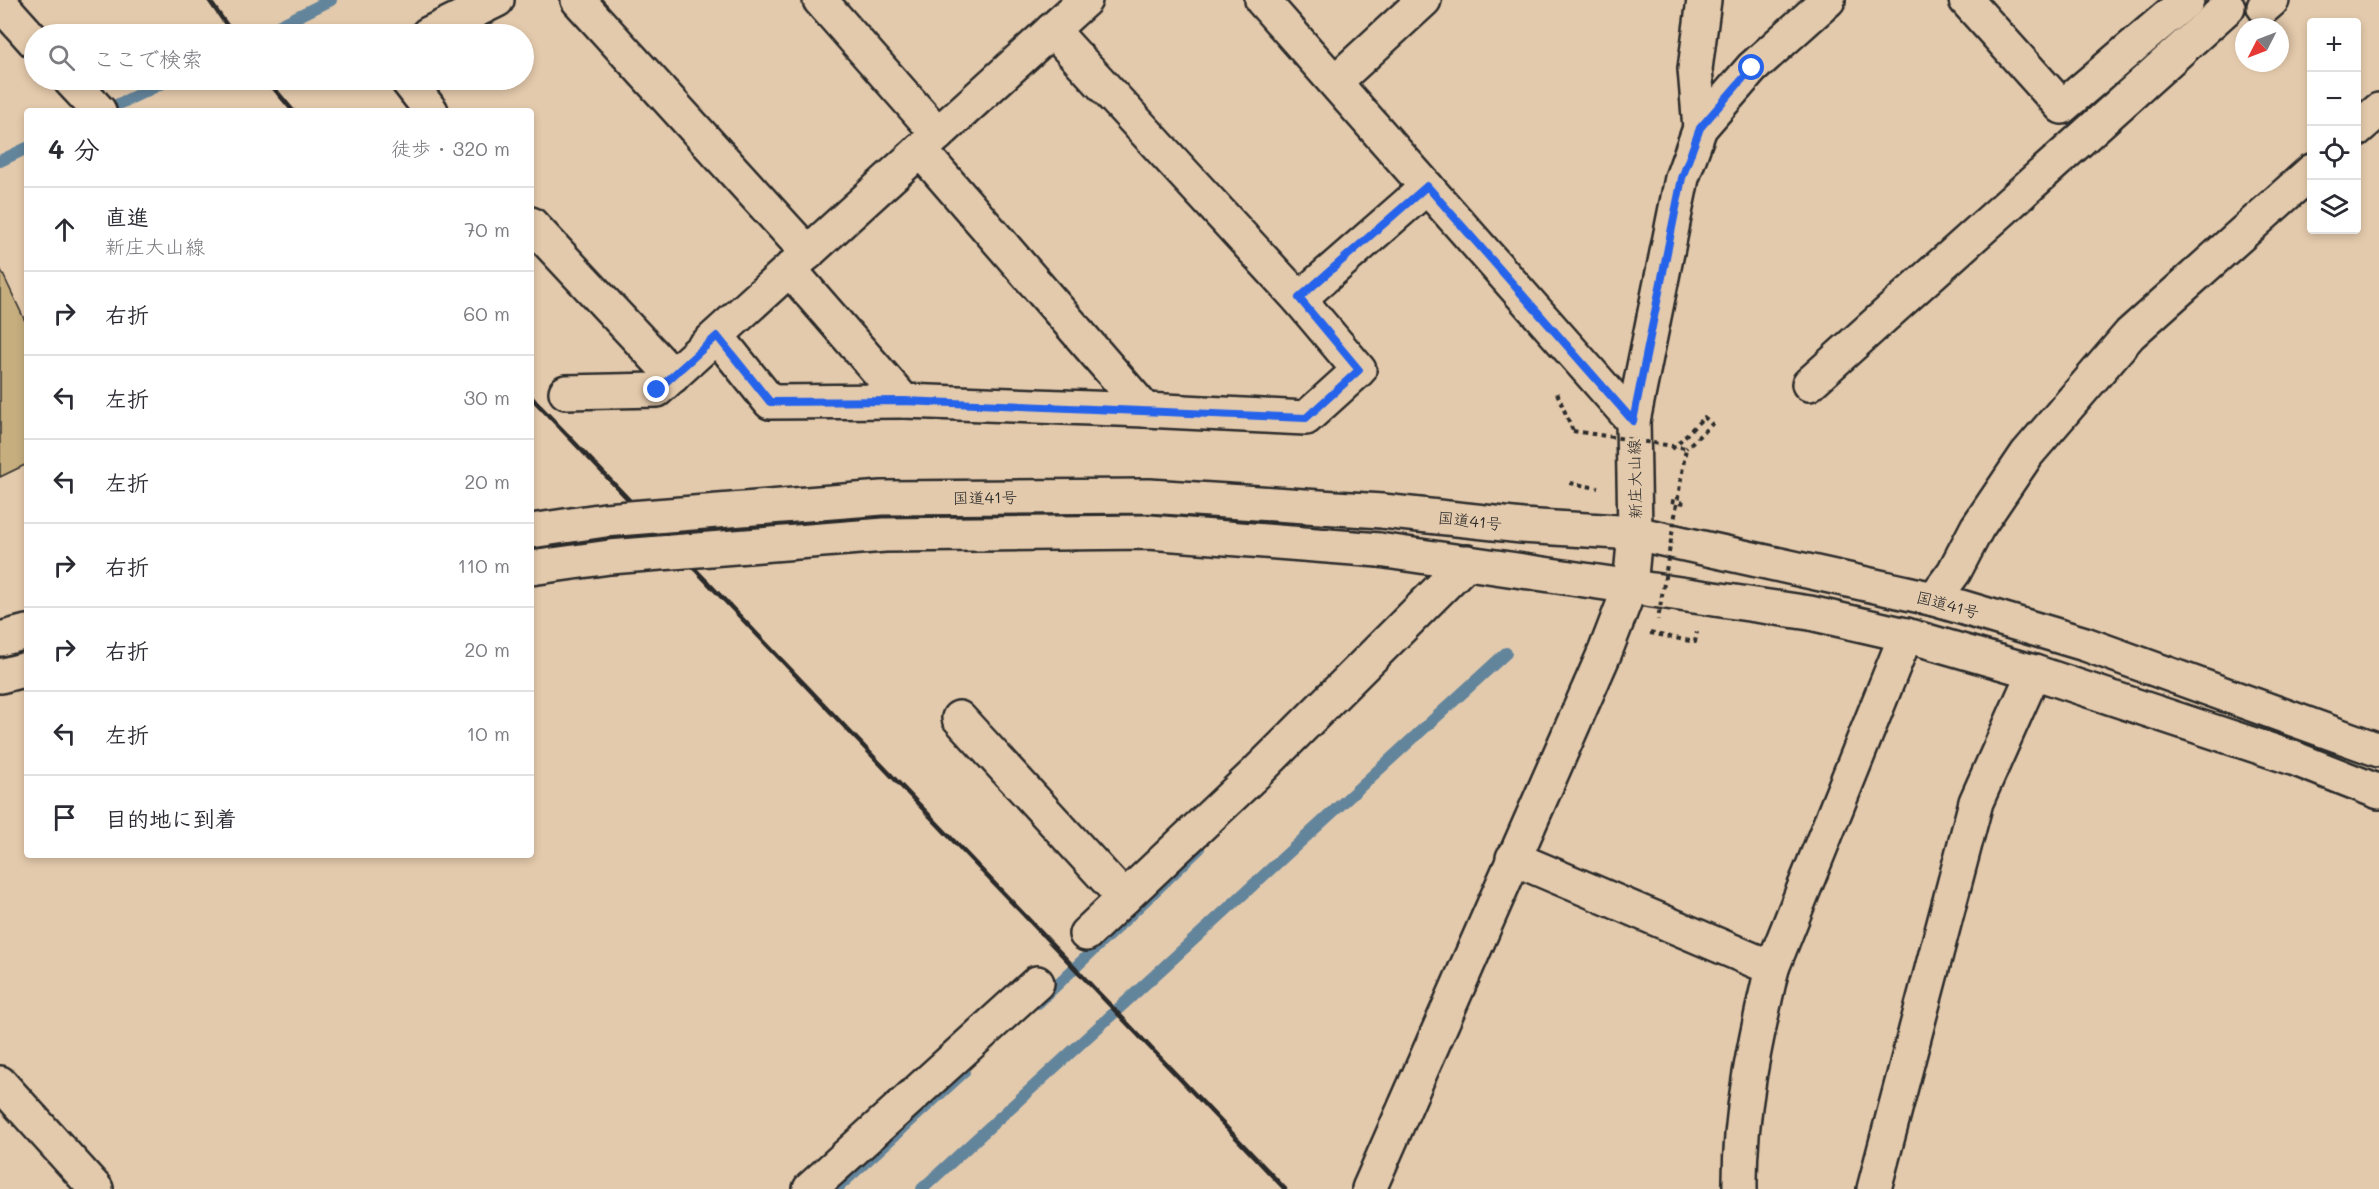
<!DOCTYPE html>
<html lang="ja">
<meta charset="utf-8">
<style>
:root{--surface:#fff;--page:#f7f7f7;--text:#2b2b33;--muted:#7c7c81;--line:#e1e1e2}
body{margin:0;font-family:Mali,"Klee One",sans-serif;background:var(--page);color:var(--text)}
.controls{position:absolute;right:18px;top:18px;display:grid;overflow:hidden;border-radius:6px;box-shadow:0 3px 9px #0003}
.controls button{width:54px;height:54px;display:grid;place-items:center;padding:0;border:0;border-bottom:2px solid var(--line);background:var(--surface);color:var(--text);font:30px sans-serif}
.compass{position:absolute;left:2235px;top:18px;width:54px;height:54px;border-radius:50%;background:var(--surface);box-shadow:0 3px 9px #0003;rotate:228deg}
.stop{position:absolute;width:18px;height:18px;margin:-14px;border:4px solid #2563eb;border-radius:50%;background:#fff}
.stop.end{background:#2563eb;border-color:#fff;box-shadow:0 2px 6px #0008}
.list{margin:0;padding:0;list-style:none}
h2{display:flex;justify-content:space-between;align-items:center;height:78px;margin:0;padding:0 24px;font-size:26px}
h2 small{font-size:20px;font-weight:400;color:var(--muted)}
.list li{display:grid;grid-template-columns:39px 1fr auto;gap:18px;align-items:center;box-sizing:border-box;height:84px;padding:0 24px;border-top:2px solid var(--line)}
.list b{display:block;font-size:22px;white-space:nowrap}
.list p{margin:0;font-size:20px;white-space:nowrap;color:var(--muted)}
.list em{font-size:20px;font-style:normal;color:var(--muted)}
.icon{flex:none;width:33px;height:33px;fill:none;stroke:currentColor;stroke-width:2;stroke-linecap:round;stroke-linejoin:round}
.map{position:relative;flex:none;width:2379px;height:1189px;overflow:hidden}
.search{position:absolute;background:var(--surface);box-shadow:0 3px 9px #0003;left:24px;top:24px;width:510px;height:66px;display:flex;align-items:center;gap:15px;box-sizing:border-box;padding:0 21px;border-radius:33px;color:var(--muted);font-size:22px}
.panel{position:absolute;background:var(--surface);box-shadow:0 3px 9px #0003;left:24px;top:108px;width:510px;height:750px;border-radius:6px}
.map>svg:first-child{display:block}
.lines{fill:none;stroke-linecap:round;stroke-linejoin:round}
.stream{stroke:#64859c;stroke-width:12}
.building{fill:#c6ae7f;stroke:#2b2b2b;stroke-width:1.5}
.minor-casing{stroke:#2b2b2b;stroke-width:38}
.tertiary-casing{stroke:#2b2b2b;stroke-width:38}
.secondary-casing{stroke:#2b2b2b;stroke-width:38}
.trunk-casing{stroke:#2b2b2b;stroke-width:38}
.path{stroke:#2b2b2b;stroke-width:4;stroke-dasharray:4.5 4.5;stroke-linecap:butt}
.minor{stroke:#e4caac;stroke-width:33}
.tertiary{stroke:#e4caac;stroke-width:33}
.secondary{stroke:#e4caac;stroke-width:33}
.trunk{stroke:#e4caac;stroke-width:33}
.rail{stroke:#2b2b2b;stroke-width:4.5}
.trunk-bridge-casing{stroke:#2b2b2b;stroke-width:38;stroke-linecap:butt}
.path-bridge{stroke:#2b2b2b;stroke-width:4;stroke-dasharray:4.5 4.5;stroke-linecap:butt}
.trunk-bridge{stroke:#e4caac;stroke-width:33}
.route{stroke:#2563eb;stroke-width:8}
.labels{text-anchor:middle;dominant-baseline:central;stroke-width:6;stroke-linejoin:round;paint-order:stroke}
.street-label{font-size:16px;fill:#2b2b2b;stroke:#e4caac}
</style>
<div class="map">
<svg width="2379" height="1189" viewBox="0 0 2379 1189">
<rect width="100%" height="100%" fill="#e4caac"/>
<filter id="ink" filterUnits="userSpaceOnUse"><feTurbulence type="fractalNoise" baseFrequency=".0167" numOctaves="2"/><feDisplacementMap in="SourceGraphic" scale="12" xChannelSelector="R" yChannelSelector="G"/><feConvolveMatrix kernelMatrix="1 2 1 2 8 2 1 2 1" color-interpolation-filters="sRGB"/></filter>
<g filter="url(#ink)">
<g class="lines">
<g class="stream">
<polyline points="262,34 331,0"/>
<polyline points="104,111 169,80"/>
<polyline points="0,161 27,148"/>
<polyline points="1038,1003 1199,849"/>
<polyline points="836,1189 964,1072"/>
<polyline points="922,1189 1506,653"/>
</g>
</g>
<polygon class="building" points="0,268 27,325 27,464 0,477"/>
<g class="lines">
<defs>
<g id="minor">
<polyline points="578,0 808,253"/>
<polyline points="820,0 938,134"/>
<polyline points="1966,0 2062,107 2187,0"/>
<polyline points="0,3 34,41"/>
<polyline points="2264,7 2272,0"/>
<polyline points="1052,30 1299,299 1427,187"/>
<polyline points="428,34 497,0"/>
<polyline points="70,80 99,111"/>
<polyline points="407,80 431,111"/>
<polyline points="1336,81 1424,0"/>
<polyline points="1700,128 1695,69 1704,0"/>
<polyline points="2356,130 2379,110"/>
<polyline points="920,150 1145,410 1306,418 1359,370 1299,299"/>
<polyline points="531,224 673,376"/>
<polyline points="790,270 904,401 1145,410"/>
<polyline points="717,336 770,402 904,401"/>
<polyline points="1809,384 2228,7"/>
<polyline points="566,392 657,390 1085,0"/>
<polyline points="1934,599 1954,572 1977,528 2027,454 2130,334 2312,171"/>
<polyline points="959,718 1124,898"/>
<path d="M1513 858 1772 968C1755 1042 1739 1113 1740 1189"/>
<polyline points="1086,934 1256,773 1467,562"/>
<polyline points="1772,968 1906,635"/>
<polyline points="0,1083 96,1189"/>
<polyline points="810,1189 1037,983"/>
<polyline points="1369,1189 1605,652 1630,587"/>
<polyline points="1874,1189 1976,802 2034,672"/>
</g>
<polyline id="tertiary" points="1262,0 1633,421"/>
<polyline id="secondary" points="1630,587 1635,533 1633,421 1682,178 1700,128 1752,68 1828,0"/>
<g id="trunk">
<polyline points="1382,511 1522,526 1635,533 1934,599 2085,644 2379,750"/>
<polyline points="1379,550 1810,613 1906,635 2034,672 2293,758 2379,792"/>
<polyline points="0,639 27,632"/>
<polyline points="0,676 27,669"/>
</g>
</defs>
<use href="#minor" class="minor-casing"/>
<use href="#tertiary" class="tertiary-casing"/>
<use href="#secondary" class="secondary-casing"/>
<use href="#trunk" class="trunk-casing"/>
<g class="path">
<polyline points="1557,393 1573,431"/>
<polyline points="1672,449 1704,417 1712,424 1686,448"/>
<polyline points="1570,483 1598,488"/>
<polyline points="1671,501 1685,503"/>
<polyline points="1650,633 1695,642 1697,632"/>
</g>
<use href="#minor" class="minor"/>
<use href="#tertiary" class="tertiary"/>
<use href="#secondary" class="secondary"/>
<use href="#trunk" class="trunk"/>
<g class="rail">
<polyline points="209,0 233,34"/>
<polyline points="267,80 293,111"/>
<path d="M531 397C781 663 1034 925 1285 1189"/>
</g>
<defs>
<g id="trunk-bridge">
<polyline points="531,531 605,520 882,498 1149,496 1382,511"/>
<polyline points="531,568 610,557 885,535 1149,532 1379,550"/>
</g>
</defs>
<use href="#trunk-bridge" class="trunk-bridge-casing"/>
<polyline class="path-bridge" points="1573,431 1686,448 1658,620"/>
<use href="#trunk-bridge" class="trunk-bridge"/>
</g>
</g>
<g class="lines" filter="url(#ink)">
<polyline class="route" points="657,390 717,336 770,402 904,401 1306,418 1359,370 1299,298 1427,186 1633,421 1682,178 1700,128 1752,68"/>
</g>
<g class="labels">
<g class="street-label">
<text transform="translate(1634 479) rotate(-91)">新庄大山線</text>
<text transform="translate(985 497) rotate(-1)">国道41号</text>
<text transform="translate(1470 520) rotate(6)">国道41号</text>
<text transform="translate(1948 604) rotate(15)">国道41号</text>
</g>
</g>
</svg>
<div class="controls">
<button>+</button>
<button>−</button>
<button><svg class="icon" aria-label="locate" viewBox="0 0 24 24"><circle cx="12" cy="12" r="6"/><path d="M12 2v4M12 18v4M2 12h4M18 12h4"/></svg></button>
<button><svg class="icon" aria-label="layers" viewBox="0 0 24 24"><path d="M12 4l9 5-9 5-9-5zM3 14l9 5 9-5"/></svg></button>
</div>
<svg class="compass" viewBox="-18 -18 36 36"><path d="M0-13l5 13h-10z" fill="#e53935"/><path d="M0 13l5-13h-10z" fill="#7c7c81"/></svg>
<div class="stop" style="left:1752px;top:68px"></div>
<div class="stop end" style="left:657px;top:390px"></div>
<div class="search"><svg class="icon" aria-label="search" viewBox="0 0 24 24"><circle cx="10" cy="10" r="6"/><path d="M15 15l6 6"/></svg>ここで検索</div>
<section class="panel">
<h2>4 分<small>徒歩 · 320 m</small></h2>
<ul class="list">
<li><svg class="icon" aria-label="ahead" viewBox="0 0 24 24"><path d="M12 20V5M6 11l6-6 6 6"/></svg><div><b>直進</b><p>新庄大山線</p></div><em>70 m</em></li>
<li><svg class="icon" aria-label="right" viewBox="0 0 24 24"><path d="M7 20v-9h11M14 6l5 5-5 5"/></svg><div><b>右折</b></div><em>60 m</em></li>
<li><svg class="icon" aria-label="left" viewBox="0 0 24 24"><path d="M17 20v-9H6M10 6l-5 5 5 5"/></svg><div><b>左折</b></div><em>30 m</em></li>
<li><svg class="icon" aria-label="left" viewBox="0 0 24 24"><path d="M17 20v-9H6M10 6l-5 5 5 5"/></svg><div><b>左折</b></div><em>20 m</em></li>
<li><svg class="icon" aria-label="right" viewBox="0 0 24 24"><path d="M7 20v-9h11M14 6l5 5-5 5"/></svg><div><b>右折</b></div><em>110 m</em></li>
<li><svg class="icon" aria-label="right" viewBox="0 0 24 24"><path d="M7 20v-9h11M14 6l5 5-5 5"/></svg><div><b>右折</b></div><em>20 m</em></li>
<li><svg class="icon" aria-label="left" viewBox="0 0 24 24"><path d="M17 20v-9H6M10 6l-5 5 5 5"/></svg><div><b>左折</b></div><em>10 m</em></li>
<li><svg class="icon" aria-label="arrive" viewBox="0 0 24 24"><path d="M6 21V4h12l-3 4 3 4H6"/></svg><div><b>目的地に到着</b></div></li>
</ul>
</section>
</div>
